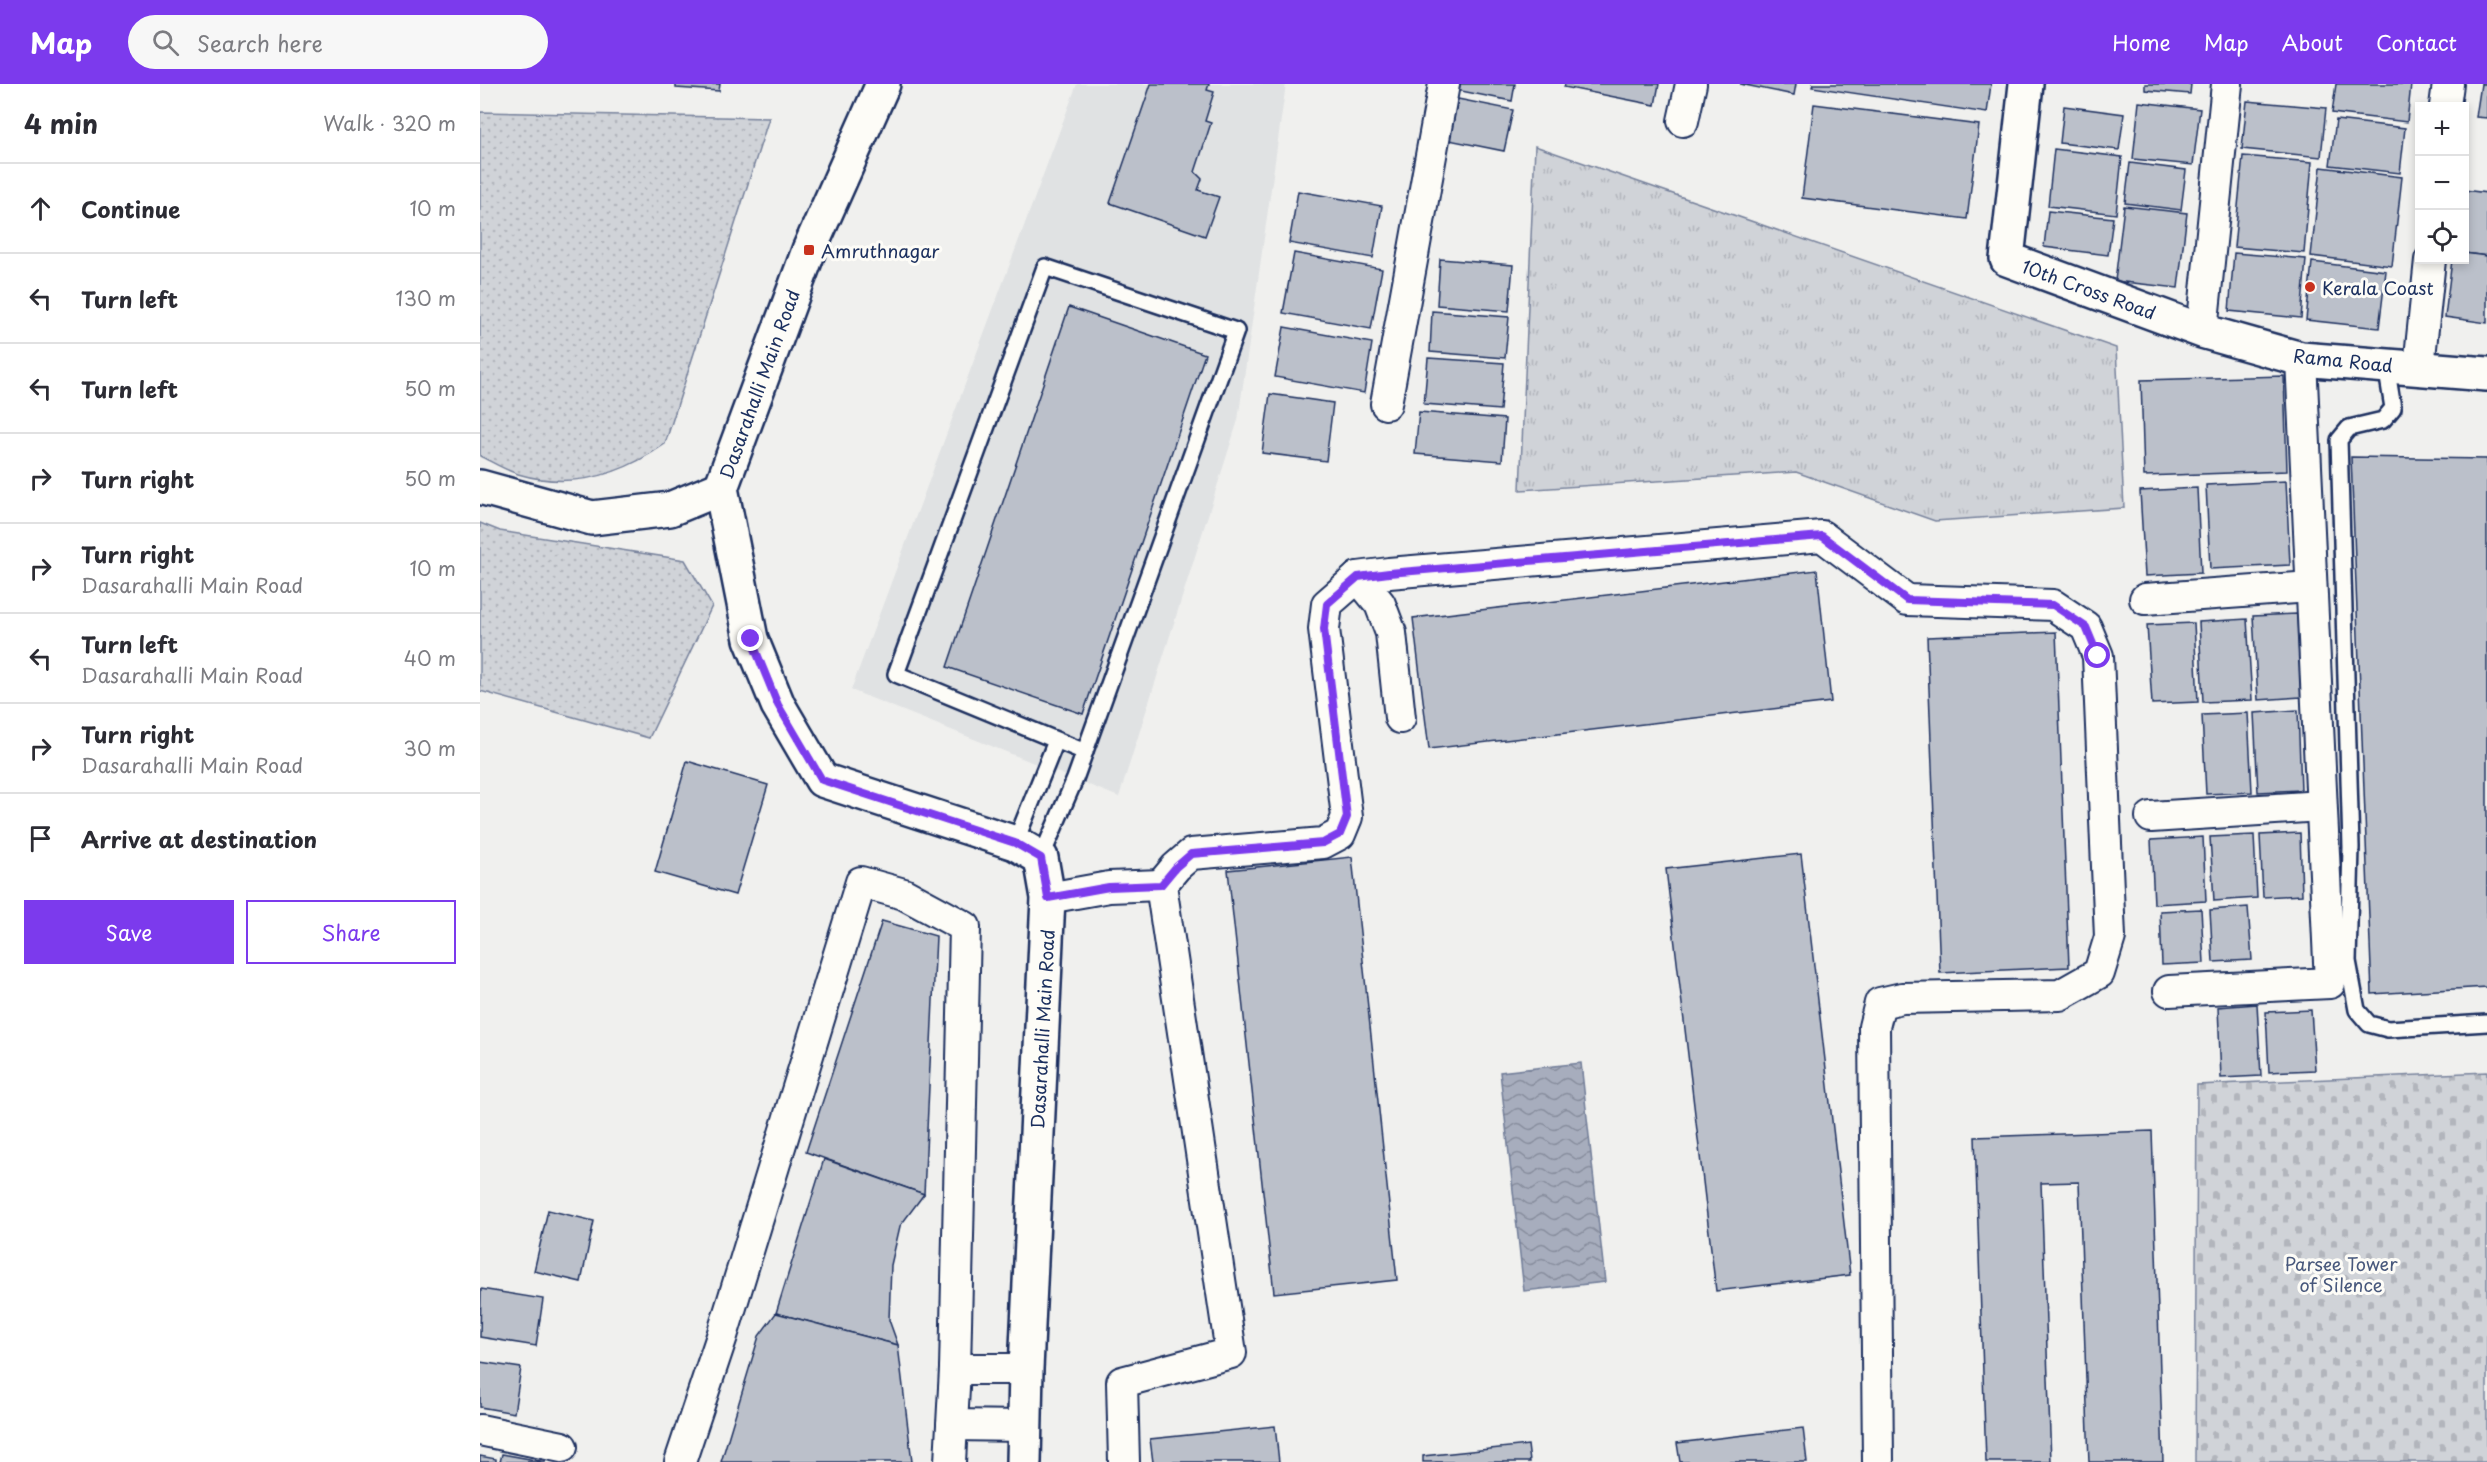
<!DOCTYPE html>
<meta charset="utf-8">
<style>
:root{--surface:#fff;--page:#f7f7f7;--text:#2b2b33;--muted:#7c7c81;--line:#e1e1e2;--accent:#7c3aed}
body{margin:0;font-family:"Playpen Sans",sans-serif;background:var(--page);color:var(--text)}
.controls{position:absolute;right:18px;top:18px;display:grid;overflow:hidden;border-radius:0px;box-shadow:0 3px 9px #0003}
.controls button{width:54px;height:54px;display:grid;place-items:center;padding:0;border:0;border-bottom:2px solid var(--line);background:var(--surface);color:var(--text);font:30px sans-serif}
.stop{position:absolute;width:18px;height:18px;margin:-14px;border:4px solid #7c3aed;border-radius:50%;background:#fff}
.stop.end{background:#7c3aed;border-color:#fff;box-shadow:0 2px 6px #0008}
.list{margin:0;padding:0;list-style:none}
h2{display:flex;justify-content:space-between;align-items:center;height:78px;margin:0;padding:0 24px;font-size:26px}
h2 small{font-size:20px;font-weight:400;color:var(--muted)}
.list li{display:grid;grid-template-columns:39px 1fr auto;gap:18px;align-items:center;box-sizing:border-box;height:90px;padding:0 24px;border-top:2px solid var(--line)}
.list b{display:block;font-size:22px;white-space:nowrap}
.list p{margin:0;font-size:20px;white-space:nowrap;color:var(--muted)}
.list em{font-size:20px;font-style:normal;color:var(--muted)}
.actions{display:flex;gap:12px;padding:18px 24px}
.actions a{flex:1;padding:14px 0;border:2px solid var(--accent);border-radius:0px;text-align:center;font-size:21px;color:var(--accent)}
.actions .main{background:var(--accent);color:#fff}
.icon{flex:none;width:33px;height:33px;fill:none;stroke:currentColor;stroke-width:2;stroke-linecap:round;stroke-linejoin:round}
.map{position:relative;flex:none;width:2007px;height:1378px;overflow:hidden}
header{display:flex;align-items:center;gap:36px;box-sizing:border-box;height:84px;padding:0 30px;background:var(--accent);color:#fff}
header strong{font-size:28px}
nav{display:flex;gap:33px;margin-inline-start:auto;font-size:21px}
.search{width:420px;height:54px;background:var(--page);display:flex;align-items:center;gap:15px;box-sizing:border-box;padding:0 21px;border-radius:33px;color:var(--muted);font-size:22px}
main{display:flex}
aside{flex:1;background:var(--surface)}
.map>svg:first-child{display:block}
.built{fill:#e0e2e3}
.grass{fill:url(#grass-dots);stroke:#76819b;stroke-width:1.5}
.cemetery{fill:url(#cemetery-stones);stroke:#76819b;stroke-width:1.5}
.park{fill:url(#park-tufts);stroke:#76819b;stroke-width:1.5}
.water{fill:url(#water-waves);stroke:#6f7b97;stroke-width:1.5}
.building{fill:#bbc0ca;stroke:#1b2f5e;stroke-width:1.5}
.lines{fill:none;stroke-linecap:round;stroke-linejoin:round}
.service-casing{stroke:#1b2f5e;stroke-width:20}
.minor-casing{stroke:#1b2f5e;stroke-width:34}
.tertiary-casing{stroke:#1b2f5e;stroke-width:38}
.service{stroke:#fdfcf7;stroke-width:15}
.minor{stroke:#fdfcf7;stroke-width:30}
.tertiary{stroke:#fdfcf7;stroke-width:33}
.route{stroke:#7c3aed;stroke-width:8}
.poi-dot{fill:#c8321e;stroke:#fdfcf7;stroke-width:2}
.labels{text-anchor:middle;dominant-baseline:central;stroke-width:6;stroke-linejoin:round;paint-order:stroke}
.poi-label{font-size:18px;fill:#1b2f5e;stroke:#fdfcf7;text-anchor:start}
.street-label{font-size:18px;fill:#1b2f5e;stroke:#fdfcf7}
.park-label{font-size:18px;fill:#48587c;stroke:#fdfcf7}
</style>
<header>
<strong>Map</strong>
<div class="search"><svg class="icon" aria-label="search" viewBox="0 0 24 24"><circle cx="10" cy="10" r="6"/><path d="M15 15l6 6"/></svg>Search here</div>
<nav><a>Home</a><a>Map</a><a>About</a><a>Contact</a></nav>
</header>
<main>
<aside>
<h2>4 min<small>Walk · 320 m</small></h2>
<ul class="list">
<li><svg class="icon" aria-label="ahead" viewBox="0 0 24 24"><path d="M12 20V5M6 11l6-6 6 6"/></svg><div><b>Continue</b></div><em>10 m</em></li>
<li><svg class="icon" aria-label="left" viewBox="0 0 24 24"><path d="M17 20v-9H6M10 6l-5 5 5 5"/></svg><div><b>Turn left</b></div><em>130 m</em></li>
<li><svg class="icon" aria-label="left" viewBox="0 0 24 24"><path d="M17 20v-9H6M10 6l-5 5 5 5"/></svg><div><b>Turn left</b></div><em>50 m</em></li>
<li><svg class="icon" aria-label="right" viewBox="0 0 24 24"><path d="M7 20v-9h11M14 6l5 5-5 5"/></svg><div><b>Turn right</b></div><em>50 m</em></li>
<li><svg class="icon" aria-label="right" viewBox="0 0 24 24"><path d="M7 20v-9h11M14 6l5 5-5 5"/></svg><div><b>Turn right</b><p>Dasarahalli Main Road</p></div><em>10 m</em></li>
<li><svg class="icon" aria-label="left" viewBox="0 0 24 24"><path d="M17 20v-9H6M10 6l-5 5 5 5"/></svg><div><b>Turn left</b><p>Dasarahalli Main Road</p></div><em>40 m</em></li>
<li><svg class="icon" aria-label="right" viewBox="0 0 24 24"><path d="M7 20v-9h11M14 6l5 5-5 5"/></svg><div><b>Turn right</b><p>Dasarahalli Main Road</p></div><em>30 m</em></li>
<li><svg class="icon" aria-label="arrive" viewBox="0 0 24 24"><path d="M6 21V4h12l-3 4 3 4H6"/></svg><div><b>Arrive at destination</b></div></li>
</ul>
<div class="actions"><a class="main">Save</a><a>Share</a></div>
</aside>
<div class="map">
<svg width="2007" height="1378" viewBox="0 0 2007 1378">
<defs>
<pattern id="grass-dots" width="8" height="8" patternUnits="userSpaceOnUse" patternTransform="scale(1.5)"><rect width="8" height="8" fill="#d0d3d8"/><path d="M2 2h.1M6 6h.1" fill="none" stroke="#b2b5bc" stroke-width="1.8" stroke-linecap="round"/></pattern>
<pattern id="cemetery-stones" width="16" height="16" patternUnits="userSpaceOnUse" patternTransform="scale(1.5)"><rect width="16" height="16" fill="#d0d3d8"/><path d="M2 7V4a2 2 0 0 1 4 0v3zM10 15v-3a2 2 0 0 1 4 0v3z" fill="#b2b5bc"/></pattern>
<pattern id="park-tufts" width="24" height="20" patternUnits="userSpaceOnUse" patternTransform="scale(1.5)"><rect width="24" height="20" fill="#d0d3d8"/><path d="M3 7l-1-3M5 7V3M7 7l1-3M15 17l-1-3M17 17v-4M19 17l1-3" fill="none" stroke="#b2b5bc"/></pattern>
<pattern id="water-waves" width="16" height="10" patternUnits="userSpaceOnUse" patternTransform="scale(1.5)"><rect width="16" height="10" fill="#a7adbd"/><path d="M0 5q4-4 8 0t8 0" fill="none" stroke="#878d9d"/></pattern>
</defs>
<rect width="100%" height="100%" fill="#f0f0ee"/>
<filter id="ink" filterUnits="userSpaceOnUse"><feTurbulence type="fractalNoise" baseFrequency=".0167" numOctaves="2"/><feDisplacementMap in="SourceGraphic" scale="12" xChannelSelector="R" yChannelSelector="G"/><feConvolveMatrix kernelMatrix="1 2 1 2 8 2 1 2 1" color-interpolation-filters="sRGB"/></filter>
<g filter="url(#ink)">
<polygon class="built" points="597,0 806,0 758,336 639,713 371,606"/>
<g class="grass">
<path d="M0 28 289 34 185 360C140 392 92 406 38 390 25 386 12 378 0 372Z"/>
<polygon points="0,439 20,447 205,476 232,522 169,654 0,607"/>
</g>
<polygon class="cemetery" points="2007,988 2007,1378 1715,1378 1717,1001"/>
<polygon class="park" points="1055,62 1636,264 1644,424 1455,437 1316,388 1040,406"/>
<polygon class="water" points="1101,979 1125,1198 1044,1207 1020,988"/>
<g class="building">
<polygon points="196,0 240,0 239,7 196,4"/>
<polygon points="671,0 729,0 727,6 734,8 725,37 731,39 715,88 722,95 718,106 739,113 725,152 630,119"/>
<polygon points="977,0 1035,0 1032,17 976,6"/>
<polygon points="1085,0 1179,0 1175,21 1084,3"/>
<polygon points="1260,0 1316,0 1314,11"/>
<polygon points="1333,0 1511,0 1507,29 1332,3"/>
<polygon points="1665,0 1711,0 1710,10 1665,6"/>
<polygon points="1856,0 1931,0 1927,38 1852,29"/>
<polygon points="2001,0 2007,0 2007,34 1996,33"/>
<polygon points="978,15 1033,26 1024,67 969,56"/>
<polygon points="1767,17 1846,24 1841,73 1762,65"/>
<polygon points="1659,18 1720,25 1713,81 1653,75"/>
<polygon points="1334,20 1499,41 1487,135 1322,114"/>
<polygon points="1584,22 1644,30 1639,66 1580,59"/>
<polygon points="1856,36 1925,44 1920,89 1850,81"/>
<polygon points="1574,65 1642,73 1636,130 1568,122"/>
<polygon points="1763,72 1832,78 1824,169 1754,163"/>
<polygon points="1650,79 1706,86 1701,126 1645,119"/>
<polygon points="1841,83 1922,93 1912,182 1831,172"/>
<polygon points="1984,106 2007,109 2007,172 1984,169"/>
<polygon points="818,107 902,122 893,174 809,159"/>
<polygon points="1644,122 1707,129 1698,204 1635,197"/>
<polygon points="1568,127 1633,134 1628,171 1564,163"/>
<polygon points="814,169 902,185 891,245 803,229"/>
<polygon points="1754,169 1826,175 1821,234 1749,227"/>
<polygon points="1984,169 2007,172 2007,239 1965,233 1972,176 1984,176"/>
<polygon points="960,175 1033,181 1029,227 957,221"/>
<polygon points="1832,178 1906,187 1899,244 1826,236"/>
<polygon points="589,223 725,270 603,630 467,583"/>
<polygon points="952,227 1029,233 1025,274 950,268"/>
<polygon points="804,243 892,259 884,309 795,293"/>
<polygon points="948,274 1024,279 1020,326 944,320"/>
<polygon points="1804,292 1807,387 1664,392 1661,296"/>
<polygon points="790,310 853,319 846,377 782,369"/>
<polygon points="939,328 1025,335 1022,377 935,370"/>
<polygon points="1871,373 2007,375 2007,903 1892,910"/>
<polygon points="1806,397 1810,481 1730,485 1726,401"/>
<polygon points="1717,404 1721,489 1665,492 1660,407"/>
<polygon points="1337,486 1351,618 949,665 933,534"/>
<polygon points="1817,530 1821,613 1778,616 1773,532"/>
<polygon points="1767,535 1772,616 1723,618 1719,538"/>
<polygon points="1714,539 1718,618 1672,620 1667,541"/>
<polygon points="1576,548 1589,883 1460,889 1447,553"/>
<polygon points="1818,626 1821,706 1778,708 1774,629"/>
<polygon points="1768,629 1772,708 1726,710 1722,631"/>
<polygon points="207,677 288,701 255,811 175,788"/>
<polygon points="1820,749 1822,811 1783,813 1780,751"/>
<polygon points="1774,751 1777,814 1734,817 1730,753"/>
<polygon points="1723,753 1726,817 1674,820 1671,756"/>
<polygon points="1321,770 1370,1191 1236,1207 1186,785"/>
<polygon points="872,773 917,1196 794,1209 748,786"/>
<polygon points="1768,823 1772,876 1733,878 1730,826"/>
<polygon points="1721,825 1724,879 1682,881 1680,827"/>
<polygon points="402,837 456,852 444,1110 326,1068"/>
<polygon points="1777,920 1781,992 1741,994 1738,923"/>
<polygon points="1831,926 1835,986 1789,988 1786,928"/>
<polygon points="1672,1047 1683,1378 1609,1378 1599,1098 1561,1099 1571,1378 1506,1378 1495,1053"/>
<polygon points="344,1075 444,1110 420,1142 411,1181 409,1236 418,1261 296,1229"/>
<polygon points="68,1126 114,1137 101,1198 54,1187"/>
<polygon points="1,1205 63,1215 56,1262 0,1253"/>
<polygon points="296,1229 418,1261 432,1378 241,1378 279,1252"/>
<polygon points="0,1278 41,1284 34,1329 0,1323"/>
<polygon points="795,1342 799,1378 673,1378 670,1355"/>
<polygon points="1323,1344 1327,1378 1200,1378 1197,1359"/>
<polygon points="1048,1361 1050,1378 943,1378 943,1372"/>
<polygon points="22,1370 66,1378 20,1378"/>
<polygon points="0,1372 16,1375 16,1378 0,1378"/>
</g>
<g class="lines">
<defs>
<g id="service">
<polyline points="1906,281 1913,324 1903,336 1869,344 1859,356 1871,763 1868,877 1877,926 1889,940 1908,945 2007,939"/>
<polyline points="535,759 576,657"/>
<polyline points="561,774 595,695 756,247 565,183 416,590 605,668"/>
</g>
<g id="minor">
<polyline points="1965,22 1968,0"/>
<polyline points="1203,37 1211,0"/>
<polyline points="1722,247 1747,0"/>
<polyline points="1939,283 1950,176"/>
<polyline points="906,320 964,0"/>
<polyline points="878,493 900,520 911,549 920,634"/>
<polyline points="1665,515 1831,503"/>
<polyline points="1671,733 1841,722"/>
<polyline points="568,814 629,803 681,801"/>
<polyline points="1689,907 1850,899 1821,275"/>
<polyline points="475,1285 546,1285"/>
<polyline points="472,1341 544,1342"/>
<polyline points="0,1346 82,1363"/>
<polyline points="200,1378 242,1252 381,798 424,810 485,843 475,1285 470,1378"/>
<polyline points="644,1378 642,1298 751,1269 681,801 696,783 711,770 843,759 860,750 867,733 844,545 847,520 878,493 909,489 1342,452 1427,516 1573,521 1606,543 1618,572 1630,853 1619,889 1580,911 1422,914 1400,919 1394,943 1398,1378"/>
</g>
<g id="tertiary">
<polyline points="403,0 329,166 241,404 271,555 298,621 342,696 535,759 561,774 568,814 546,1285 544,1378"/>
<polyline points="1546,0 1527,175 1722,247 1821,275 2007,290"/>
<polyline points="0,403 112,434 190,425 241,404"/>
</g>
</defs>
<use href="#service" class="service-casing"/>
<use href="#minor" class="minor-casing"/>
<use href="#tertiary" class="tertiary-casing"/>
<use href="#service" class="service"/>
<use href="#minor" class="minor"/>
<use href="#tertiary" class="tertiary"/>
</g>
</g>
<g class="lines" filter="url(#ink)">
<polyline class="route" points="271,555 298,621 342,696 535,759 561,774 568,814 629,803 681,801 696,783 711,770 843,759 860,750 867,733 844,545 847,520 878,493 909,489 1342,452 1427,516 1573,521 1606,543 1618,572"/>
</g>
<g class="poi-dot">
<rect x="323" y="160" width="12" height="12" rx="3"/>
<circle cx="1830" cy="203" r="6"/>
</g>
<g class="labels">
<g class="poi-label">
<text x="341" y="166">Amruthnagar</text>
<text x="1842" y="203">Kerala Coast</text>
</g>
<g class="street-label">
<text transform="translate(1609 205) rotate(20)">10th Cross Road</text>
<text transform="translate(1863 276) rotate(6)">Rama Road</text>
<text transform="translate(279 300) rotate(-70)">Dasarahalli Main Road</text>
<text transform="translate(562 945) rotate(-87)">Dasarahalli Main Road</text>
</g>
<g class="park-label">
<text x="1861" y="1179">Parsee Tower<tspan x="1861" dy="21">of Silence</tspan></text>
</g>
</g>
</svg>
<div class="controls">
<button>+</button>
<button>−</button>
<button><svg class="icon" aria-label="locate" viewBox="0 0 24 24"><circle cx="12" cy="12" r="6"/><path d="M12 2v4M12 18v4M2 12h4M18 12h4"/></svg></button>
</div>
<div class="stop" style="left:1618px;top:572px"></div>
<div class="stop end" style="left:271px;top:555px"></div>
</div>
</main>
